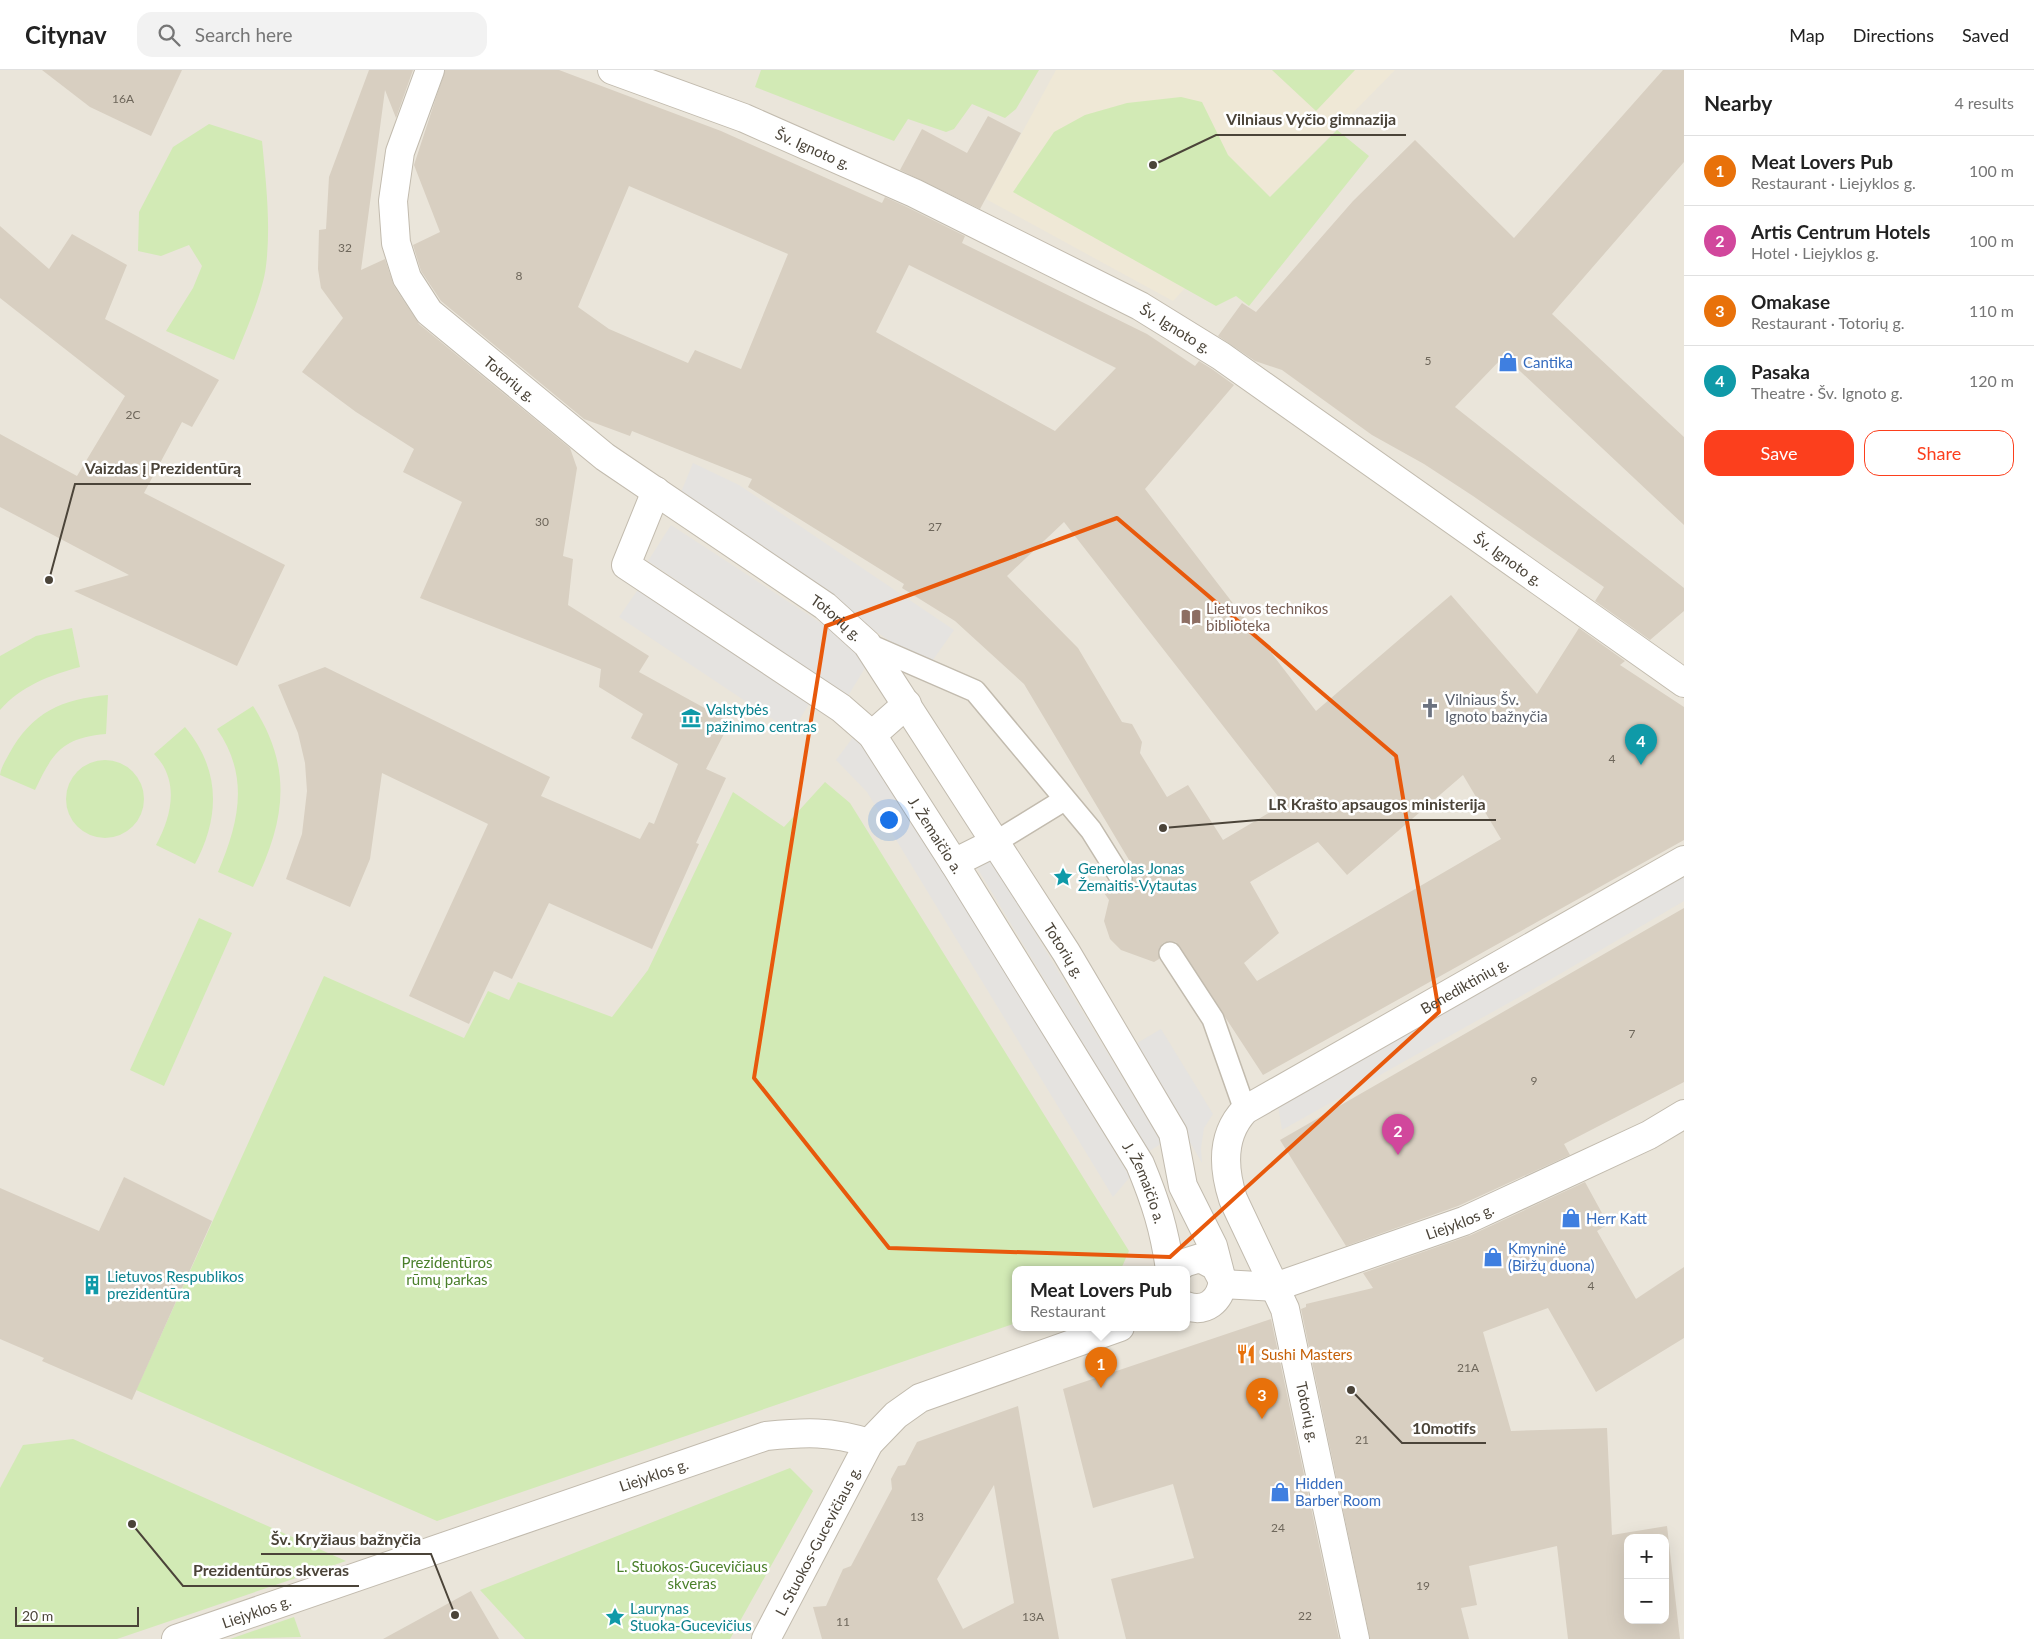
<!DOCTYPE html>
<meta charset="utf-8">
<style>
:root{--surface:#fff;--page:#f2f2f2;--text:#222;--muted:#767676;--line:#e0e0e0;--accent:#fc3f1d}
body{margin:0;font-family:Lato,sans-serif;background:var(--page);color:var(--text)}
.controls{position:absolute;right:15px;bottom:15px;display:grid;overflow:hidden;border-radius:10px;box-shadow:0 5px 20px #0002}
.controls button{width:45px;height:45px;display:grid;place-items:center;padding:0;border:0;border-bottom:1px solid var(--line);background:var(--surface);color:var(--text);font:25px sans-serif}
.scale{position:absolute;left:15px;bottom:12px;width:124px;box-sizing:border-box;padding-left:5px;border:2px solid #4b4439;border-top:0;font-size:14px;line-height:18px;white-space:nowrap;color:#4b4439;-webkit-text-stroke:4px #fff;paint-order:stroke}
.you{position:absolute;left:888px;top:749px;width:18px;height:18px;margin:-12px;border:4px solid #fff;border-radius:50%;background:#1a73e8;box-shadow:0 0 0 8px #1a73e833}
.badge{display:grid;place-items:center;width:32px;height:32px;border-radius:50%;background:var(--accent);color:#fff;font-size:16px;font-weight:700}
.pin{position:absolute;translate:-50% -41px;filter:drop-shadow(0 1px 2px #0008)}
.pin::after{content:'';position:absolute;top:26px;width:18px;height:15px;background:inherit;clip-path:polygon(0 0,100% 0,50% 100%)}
.popup{position:absolute;left:1012px;top:1196px;width:178px;height:65px;box-sizing:border-box;display:grid;place-content:center;border-radius:10px;background:var(--surface);filter:drop-shadow(0 1px 4px #0005);font-size:16px;white-space:nowrap;color:var(--muted)}
.popup b{font-size:19px;color:var(--text)}
.popup::after{content:'';position:absolute;left:50%;top:100%;margin-left:-10px;border:10px solid transparent;border-top-color:var(--surface)}
.list{margin:0;padding:0;list-style:none}
h2{display:flex;justify-content:space-between;align-items:center;height:65px;margin:0;padding:0 20px;font-size:21px}
h2 small{font-size:16px;font-weight:400;color:var(--muted)}
.list li{display:grid;grid-template-columns:32px 1fr auto;gap:15px;align-items:center;box-sizing:border-box;height:70px;padding:0 20px;border-top:1px solid var(--line)}
.list b{display:block;font-size:19px;white-space:nowrap}
.list p{margin:0;font-size:16px;white-space:nowrap;color:var(--muted)}
.list em{font-size:16px;font-style:normal;color:var(--muted)}
.actions{display:flex;gap:10px;padding:15px 20px}
.actions a{flex:1;padding:11px 0;border:1px solid var(--accent);border-radius:15px;text-align:center;font-size:18px;color:var(--accent)}
.actions .main{background:var(--accent);color:#fff}
.icon{flex:none;width:28px;height:28px;fill:none;stroke:currentColor;stroke-width:2;stroke-linecap:round;stroke-linejoin:round}
.map{position:relative;flex:none;width:1684px;height:1569px;overflow:hidden}
header{display:flex;align-items:center;gap:30px;box-sizing:border-box;height:70px;padding:0 25px;background:var(--surface);border-bottom:1px solid var(--line)}
header strong{font-size:24px}
nav{display:flex;gap:28px;margin-inline-start:auto;font-size:18px}
.search{width:350px;height:45px;background:var(--page);display:flex;align-items:center;gap:12px;box-sizing:border-box;padding:0 18px;border-radius:15px;color:var(--muted);font-size:19px}
main{display:flex}
aside{flex:1;background:var(--surface)}
.map>svg:first-child{display:block}
.residential{fill:#eae5da;fill-rule:evenodd}
.education{fill:#efe8d6}
.green{fill:#d2eab5}
.parking{fill:#e5e3e0}
.building{fill:#d8cfc1;fill-rule:evenodd}
.lines{fill:none;stroke-linecap:round;stroke-linejoin:round}
.lane-casing{stroke:#c2bbae;stroke-width:24}
.street-casing{stroke:#c2bbae;stroke-width:30}
.lane{stroke:#fff;stroke-width:21}
.street{stroke:#fff;stroke-width:28}
.marked{fill:none;stroke:#e8590c;stroke-width:4;stroke-linejoin:round}
.labels{text-anchor:middle;dominant-baseline:central;stroke-width:5;stroke-linejoin:round;paint-order:stroke}
.number-label{font-size:12px;fill:#6e675b}
.street-label{font-size:15px;fill:#4b4439;stroke:#fff}
.shop-label{font-size:15px;fill:#366cbe;stroke:#fff;text-anchor:start}
.education-label{font-size:15px;fill:#785e54;stroke:#fff;text-anchor:start}
.worship-label{font-size:15px;fill:#5b616d;stroke:#fff;text-anchor:start}
.culture-label{font-size:15px;fill:#0d838f;stroke:#fff;text-anchor:start}
.park-label{font-size:15px;fill:#4a7f2a;stroke:#fff}
.food-label{font-size:15px;fill:#c56008;stroke:#fff;text-anchor:start}
.leader{fill:none;stroke:#4b4439;stroke-width:2}
.callout-dot{fill:#4b4439;stroke:#fff;stroke-width:2}
.callout-label{font-size:16px;text-anchor:middle;font-weight:bold;fill:#4b4439;stroke:#fff;stroke-width:5;stroke-linejoin:round;paint-order:stroke}
</style>
<header>
<strong>Citynav</strong>
<div class="search"><svg class="icon" aria-label="search" viewBox="0 0 24 24"><circle cx="10" cy="10" r="6"/><path d="M15 15l6 6"/></svg>Search here</div>
<nav><a>Map</a><a>Directions</a><a>Saved</a></nav>
</header>
<main>
<div class="map">
<svg width="1684" height="1569" viewBox="0 0 1684 1569">
<rect width="100%" height="100%" fill="#f6f3ec"/>
<path class="residential" d="M0 0H1684V1569H0ZM1016 1199H1186V1257H1016ZM1628 1468H1665V1550H1628Z"/>
<polygon class="education" points="1056,0 1395,0 1270,127 1173,231 986,129"/>
<g class="green">
<polygon points="761,0 1039,0 1016,39 1005,48 972,34 954,59 946,62 908,49 894,71 755,17"/>
<polygon points="1272,0 1355,0 1316,41"/>
<polygon points="1181,27 1202,32 1228,85 1270,127 1337,60 1369,86 1249,236 1236,226 1216,236 1013,122 1054,62 1085,45 1127,33"/>
<path d="M209 54 262 71C266 112 271 155 266 196 263 223 244 265 234 290L166 261 193 218 202 196 189 175 161 186 138 181 139 142 173 77Z"/>
<path d="M72 558 80 597C50 605 21 616 0 640V586L36 566Z"/>
<path d="M108 625 106 664C62 668 53 682 35 720L0 705C1 697 6 690 9 684 32 642 62 629 108 625Z"/>
<path d="M253 636C294 699 285 752 253 817L218 802C239 752 250 707 217 659Z"/>
<path d="M185 657C221 700 220 747 195 794L156 775C172 746 180 710 154 684Z"/>
<circle cx="105" cy="729" r="39"/>
<polygon points="825,712 850,733 1129,1181 1121,1199 1016,1199 1016,1253 437,1451 136,1320 324,906 464,968 488,921 509,930 518,912 612,947 648,900 733,722 784,757"/>
<polygon points="199,848 232,863 164,1016 130,1000"/>
<polygon points="73,1369 346,1491 117,1569 0,1569 0,1418 23,1375"/>
<polygon points="790,1398 813,1421 730,1569 525,1569 480,1520"/>
<polygon points="294,1547 301,1567 230,1569"/>
</g>
<g class="parking">
<polygon points="693,393 739,415 954,560 928,597 679,427"/>
<polygon points="671,455 856,576 865,598 848,626 648,491"/>
<polygon points="639,518 809,634 792,662 619,547"/>
<polygon points="854,666 884,705 1130,1107 1113,1127 867,722 836,690"/>
<polygon points="991,790 1162,1073 1148,1082 976,796"/>
<polygon points="1684,800 1684,831 1553,908 1282,1060 1277,1030"/>
<polygon points="1161,959 1213,1044 1204,1058 1201,1078 1202,1093 1134,975"/>
</g>
<g class="building">
<polygon points="42,0 182,0 151,66 90,37"/>
<polygon points="369,0 413,0 396,48 385,20 361,200 385,189 394,216 419,254 570,378 577,398 563,486 573,489 568,535 649,586 639,602 730,652 706,699 726,708 696,773 699,774 652,879 549,833 512,909 494,901 469,954 409,926 488,754 382,703 370,789 350,837 286,809 302,764 307,721 305,693 298,663 278,615 325,597 550,707 541,726 640,769 649,752 654,754 678,694 631,668 643,644 599,617 601,599 420,528 462,432 403,402 414,379 356,342 302,302 343,248 321,218 318,199 319,160 326,159 329,107"/>
<path d="M445 0H559L721 61 882 133 885 127 907 137 965 166 962 173 1147 264 1195 296 1199 291 1212 299 1234 315 1145 419 1316 641 1451 525 1537 624 1579 558 1625 591 1620 595 1684 637V770L1263 1005 1176 872 1170 871 1163 873 1159 878V889L1154 892 1121 880 1110 869 1104 851 1109 830 1102 820 1110 814 1116 819H1127L1132 813V802L1135 800 1024 614 955 551 902 518 904 514 748 417 752 409 632 361 630 366 584 349 441 231 421 201 413 175 440 162 414 95ZM629 116 788 184 741 299 695 280 688 293 609 259 578 237ZM909 195 1116 298 1055 361 876 262ZM1064 452 1284 734 1223 770 1188 715 1167 727 1140 683 1142 672 1132 654 1122 652 1078 578 1007 506ZM1463 705 1501 769 1257 911 1244 893 1279 863 1250 812 1318 772 1347 805Z"/>
<polygon points="1663,0 1684,0 1684,92 1552,244 1684,367 1684,455 1504,286 1455,337 1684,518 1684,541 1650,570 1595,531 1604,517 1473,426 1424,394 1372,365 1282,300 1255,291 1218,266 1242,233 1256,242 1353,131 1415,70 1514,168"/>
<polygon points="988,46 1021,63 980,139 900,100 922,59 967,83"/>
<polygon points="0,156 49,199 72,164 127,195 105,249 219,310 192,357 182,352 144,423 285,495 237,596 74,521 129,505 0,437 0,364 77,406 125,326 0,228"/>
<polygon points="1684,838 1684,1012 1564,1074 1570,1085 1458,1136 1346,1176 1280,1070"/>
<polygon points="124,1107 212,1151 132,1330 42,1291 44,1288 0,1269 0,1118 99,1161"/>
<path d="M1585 1112 1608 1154 1597 1161 1636 1229 1684 1197V1268L1596 1322 1548 1238 1483 1262 1511 1361 1607 1358 1612 1465 1667 1456 1680 1569H1568L1557 1476 1469 1496 1477 1535 1461 1538 1469 1569H1370L1301 1239 1306 1237V1234L1373 1218 1363 1203 1471 1165ZM1628 1468H1665V1550H1628Z"/>
<polygon points="1271,1249 1339,1569 1126,1569 1111,1509 1194,1488 1173,1414 1093,1438 1063,1319"/>
<path d="M1018 1336 1059 1569H822L813 1537 826 1536 843 1499 851 1496 892 1419 891 1409 898 1396 905 1395 917 1372ZM994 1415 1014 1533 963 1559 937 1509Z"/>
<polygon points="471,1521 499,1569 383,1569"/>
</g>
<g class="lines">
<defs>
<g id="lane">
<polyline points="867,574 975,621 1091,760 1121,808"/>
<polyline points="994,773 1064,730"/>
<polyline points="1170,883 1213,949 1245,1040"/>
</g>
<g id="street">
<path id="s1" d="M430 0 400 82 393 131 396 173 407 208 429 242 605 387 825 536 867 574 1066 882 1173 1063 1183 1116 1213 1176 1220 1203"/>
<path id="s2" d="M612 0 744 48 914 123 1140 236 1221 286 1684 613"/>
<path id="s3" d="M656 421 626 495 841 638 872 665 954 793 1140 1094C1156 1133 1164 1158 1170 1199"/>
<polyline points="872,665 907,634"/>
<polyline points="954,793 994,773"/>
<path d="M1177 1199 1184 1193 1200 1188 1215 1196 1223 1211C1220 1231 1206 1243 1186 1236"/>
<path id="s4" d="M1222 1214 1275 1217 1464 1151 1649 1065 1684 1044"/>
<path id="s5" d="M176 1569 766 1366C806 1362 830 1361 869 1373"/>
<path id="s6" d="M766 1569 869 1373 896 1345 920 1328 1120 1257"/>
<path id="s7" d="M1355 1569 1285 1239 1233 1129C1223 1098 1221 1065 1245 1040L1684 790"/>
</g>
</defs>
<use href="#lane" class="lane-casing"/>
<use href="#street" class="street-casing"/>
<use href="#lane" class="lane"/>
<use href="#street" class="street"/>
</g>
<path class="marked" d="M1117 448 1396 686 1439 942 1170 1187 889 1178 754 1008 826 556Z"/>
<defs>
<symbol id="shop-bare" viewBox="-9 -9 18 18"><path d="M-5-2.5h2.3a2.7 3.5 0 0 1 5.4 0H5L5.5 6h-11ZM-1.5-2.5h3a1.5 2.3 0 0 0-3 0Z" fill="#3f7fe0" stroke="#fff" stroke-width="2.5" paint-order="stroke"/></symbol>
<symbol id="library-bare" viewBox="-9 -9 18 18"><path d="M-6-4Q-3-5.5-.7-3.5V5Q-3 3-6 4ZM6-4Q3-5.5 .7-3.5V5Q3 3 6 4Z" fill="#8d6e63" stroke="#fff" stroke-width="2.5" paint-order="stroke"/></symbol>
<symbol id="church-bare" viewBox="-9 -9 18 18"><path d="M-1.2-6h2.4v3.5h3.3v2.4h-3.3V6h-2.4V-.1h-3.3v-2.4h3.3Z" fill="#6b7280" stroke="#fff" stroke-width="2.5" paint-order="stroke"/></symbol>
<symbol id="museum-bare" viewBox="-9 -9 18 18"><path d="M0-6L6-3V-2H-6V-3ZM-5-1h2V3h-2ZM-1-1h2V3h-2ZM3-1h2V3H3ZM-6 4H6V6H-6Z" fill="#0f9aa8" stroke="#fff" stroke-width="2.5" paint-order="stroke"/></symbol>
<symbol id="sight-bare" viewBox="-9 -9 18 18"><path d="M0-6L1.8-2.2L6-1.7L2.9 1.2L3.7 5.4L0 3.3L-3.7 5.4L-2.9 1.2L-6-1.7L-1.8-2.2Z" fill="#0f9aa8" stroke="#fff" stroke-width="2.5" paint-order="stroke"/></symbol>
<symbol id="building-bare" viewBox="-9 -9 18 18"><path d="M-4-6H4V6H1V3H-1V6H-4ZM-2.5-4.3h1.7v1.8h-1.7ZM.8-4.3h1.7v1.8H.8ZM-2.5-1h1.7V.8h-1.7ZM.8-1h1.7V.8H.8Z" fill="#0f9aa8" stroke="#fff" stroke-width="2.5" paint-order="stroke"/></symbol>
<symbol id="restaurant-bare" viewBox="-9 -9 18 18"><path d="M-5-6h1v4h1v-4h1v4h1v-4h1v5L-1.5 .5V6h-2V.5L-5-1ZM5-6V6H3V1.5H1.5Q1.5-4 5-6Z" fill="#e8710a" stroke="#fff" stroke-width="2.5" paint-order="stroke"/></symbol>
</defs>
<g fill-rule="evenodd">
<use href="#shop-bare" x="1494" y="278" width="28" height="28"/>
<use href="#library-bare" x="1177" y="533" width="28" height="28"/>
<use href="#church-bare" x="1416" y="624" width="28" height="28"/>
<use href="#museum-bare" x="677" y="634" width="28" height="28"/>
<use href="#sight-bare" x="1049" y="793" width="28" height="28"/>
<use href="#shop-bare" x="1557" y="1134" width="28" height="28"/>
<use href="#shop-bare" x="1479" y="1173" width="28" height="28"/>
<use href="#building-bare" x="78" y="1201" width="28" height="28"/>
<use href="#restaurant-bare" x="1232" y="1270" width="28" height="28"/>
<use href="#shop-bare" x="1266" y="1408" width="28" height="28"/>
<use href="#sight-bare" x="601" y="1533" width="28" height="28"/>
</g>
<g class="labels">
<g class="number-label">
<text x="123" y="28">16A</text>
<text x="345" y="177">32</text>
<text x="519" y="205">8</text>
<text x="1428" y="290">5</text>
<text x="133" y="344">2C</text>
<text x="542" y="451">30</text>
<text x="935" y="456">27</text>
<text x="1612" y="688">4</text>
<text x="1632" y="963">7</text>
<text x="1534" y="1010">9</text>
<text x="1591" y="1215">4</text>
<text x="1468" y="1297">21A</text>
<text x="1362" y="1369">21</text>
<text x="917" y="1446">13</text>
<text x="1278" y="1457">24</text>
<text x="1423" y="1515">19</text>
<text x="1305" y="1545">22</text>
<text x="1033" y="1546">13A</text>
<text x="843" y="1551">11</text>
</g>
<g class="street-label">
<text stroke="none"><textPath href="#s2" startOffset="216">Šv. Ignoto g.</textPath></text>
<text stroke="none"><textPath href="#s2" startOffset="621">Šv. Ignoto g.</textPath></text>
<text stroke="none"><textPath href="#s1" startOffset="361">Totorių g.</textPath></text>
<text stroke="none"><textPath href="#s2" startOffset="1026">Šv. Ignoto g.</textPath></text>
<text stroke="none"><textPath href="#s1" startOffset="766">Totorių g.</textPath></text>
<text stroke="none"><textPath href="#s3" startOffset="498">J. Žemaičio a.</textPath></text>
<text stroke="none"><textPath href="#s1" startOffset="1171">Totorių g.</textPath></text>
<text stroke="none"><textPath href="#s7" startOffset="806">Benediktinių g.</textPath></text>
<text stroke="none"><textPath href="#s3" startOffset="904">J. Žemaičio a.</textPath></text>
<text stroke="none"><textPath href="#s4" startOffset="249">Liejyklos g.</textPath></text>
<text transform="translate(1308 1342) rotate(78)">Totorių g.</text>
<text stroke="none"><textPath href="#s5" startOffset="505">Liejyklos g.</textPath></text>
<text stroke="none"><textPath href="#s6" startOffset="111">L. Stuokos-Gucevičiaus g.</textPath></text>
<text stroke="none"><textPath href="#s5" startOffset="85">Liejyklos g.</textPath></text>
</g>
<g class="shop-label">
<text x="1523" y="292">Cantika</text>
<text x="1586" y="1148">Herr Katt</text>
<text x="1508" y="1178">Kmyninė<tspan x="1508" dy="17">(Biržų duona)</tspan></text>
<text x="1295" y="1413">Hidden<tspan x="1295" dy="17">Barber Room</tspan></text>
</g>
<g class="education-label">
<text x="1206" y="538">Lietuvos technikos<tspan x="1206" dy="17">biblioteka</tspan></text>
</g>
<g class="worship-label">
<text x="1445" y="629">Vilniaus Šv.<tspan x="1445" dy="17">Ignoto bažnyčia</tspan></text>
</g>
<g class="culture-label">
<text x="706" y="639">Valstybės<tspan x="706" dy="17">pažinimo centras</tspan></text>
<text x="1078" y="798">Generolas Jonas<tspan x="1078" dy="17">Žemaitis-Vytautas</tspan></text>
<text x="107" y="1206">Lietuvos Respublikos<tspan x="107" dy="17">prezidentūra</tspan></text>
<text x="630" y="1538">Laurynas<tspan x="630" dy="17">Stuoka-Gucevičius</tspan></text>
</g>
<g class="park-label">
<text x="447" y="1192">Prezidentūros<tspan x="447" dy="17">rūmų parkas</tspan></text>
<text x="692" y="1496">L. Stuokos-Gucevičiaus<tspan x="692" dy="17">skveras</tspan></text>
</g>
<g class="food-label">
<text x="1261" y="1284">Sushi Masters</text>
</g>
</g>
<path class="leader" d="M1153 95L1216 65H1406M49 510L75 414H251M1163 758L1258 750H1496M1351 1320L1402 1373H1486M455 1545L431 1484H261M132 1454L183 1516H359"/>
<g class="callout-dot">
<circle cx="1153" cy="95" r="5"/>
<circle cx="49" cy="510" r="5"/>
<circle cx="1163" cy="758" r="5"/>
<circle cx="1351" cy="1320" r="5"/>
<circle cx="455" cy="1545" r="5"/>
<circle cx="132" cy="1454" r="5"/>
</g>
<g class="callout-label">
<text x="1311" y="55">Vilniaus Vyčio gimnazija</text>
<text x="163" y="404">Vaizdas į Prezidentūrą</text>
<text x="1377" y="740">LR Krašto apsaugos ministerija</text>
<text x="1444" y="1364">10motifs</text>
<text x="346" y="1475">Šv. Kryžiaus bažnyčia</text>
<text x="271" y="1506">Prezidentūros skveras</text>
</g>
</svg>
<div class="controls">
<button>+</button>
<button>−</button>
</div>
<div class="scale">20 m</div>
<div class="you"></div>
<div class="pin badge" style="left:1101px;top:1318px;background:#e8710a">1</div>
<div class="popup"><b>Meat Lovers Pub</b>Restaurant</div>
<div class="pin badge" style="left:1398px;top:1085px;background:#d1479c">2</div>
<div class="pin badge" style="left:1262px;top:1349px;background:#e8710a">3</div>
<div class="pin badge" style="left:1641px;top:695px;background:#0f9aa8">4</div>
</div>
<aside>
<h2>Nearby<small>4 results</small></h2>
<ul class="list">
<li><span class="badge" style="background:#e8710a">1</span><div><b>Meat Lovers Pub</b><p>Restaurant · Liejyklos g.</p></div><em>100 m</em></li>
<li><span class="badge" style="background:#d1479c">2</span><div><b>Artis Centrum Hotels</b><p>Hotel · Liejyklos g.</p></div><em>100 m</em></li>
<li><span class="badge" style="background:#e8710a">3</span><div><b>Omakase</b><p>Restaurant · Totorių g.</p></div><em>110 m</em></li>
<li><span class="badge" style="background:#0f9aa8">4</span><div><b>Pasaka</b><p>Theatre · Šv. Ignoto g.</p></div><em>120 m</em></li>
</ul>
<div class="actions"><a class="main">Save</a><a>Share</a></div>
</aside>
</main>
